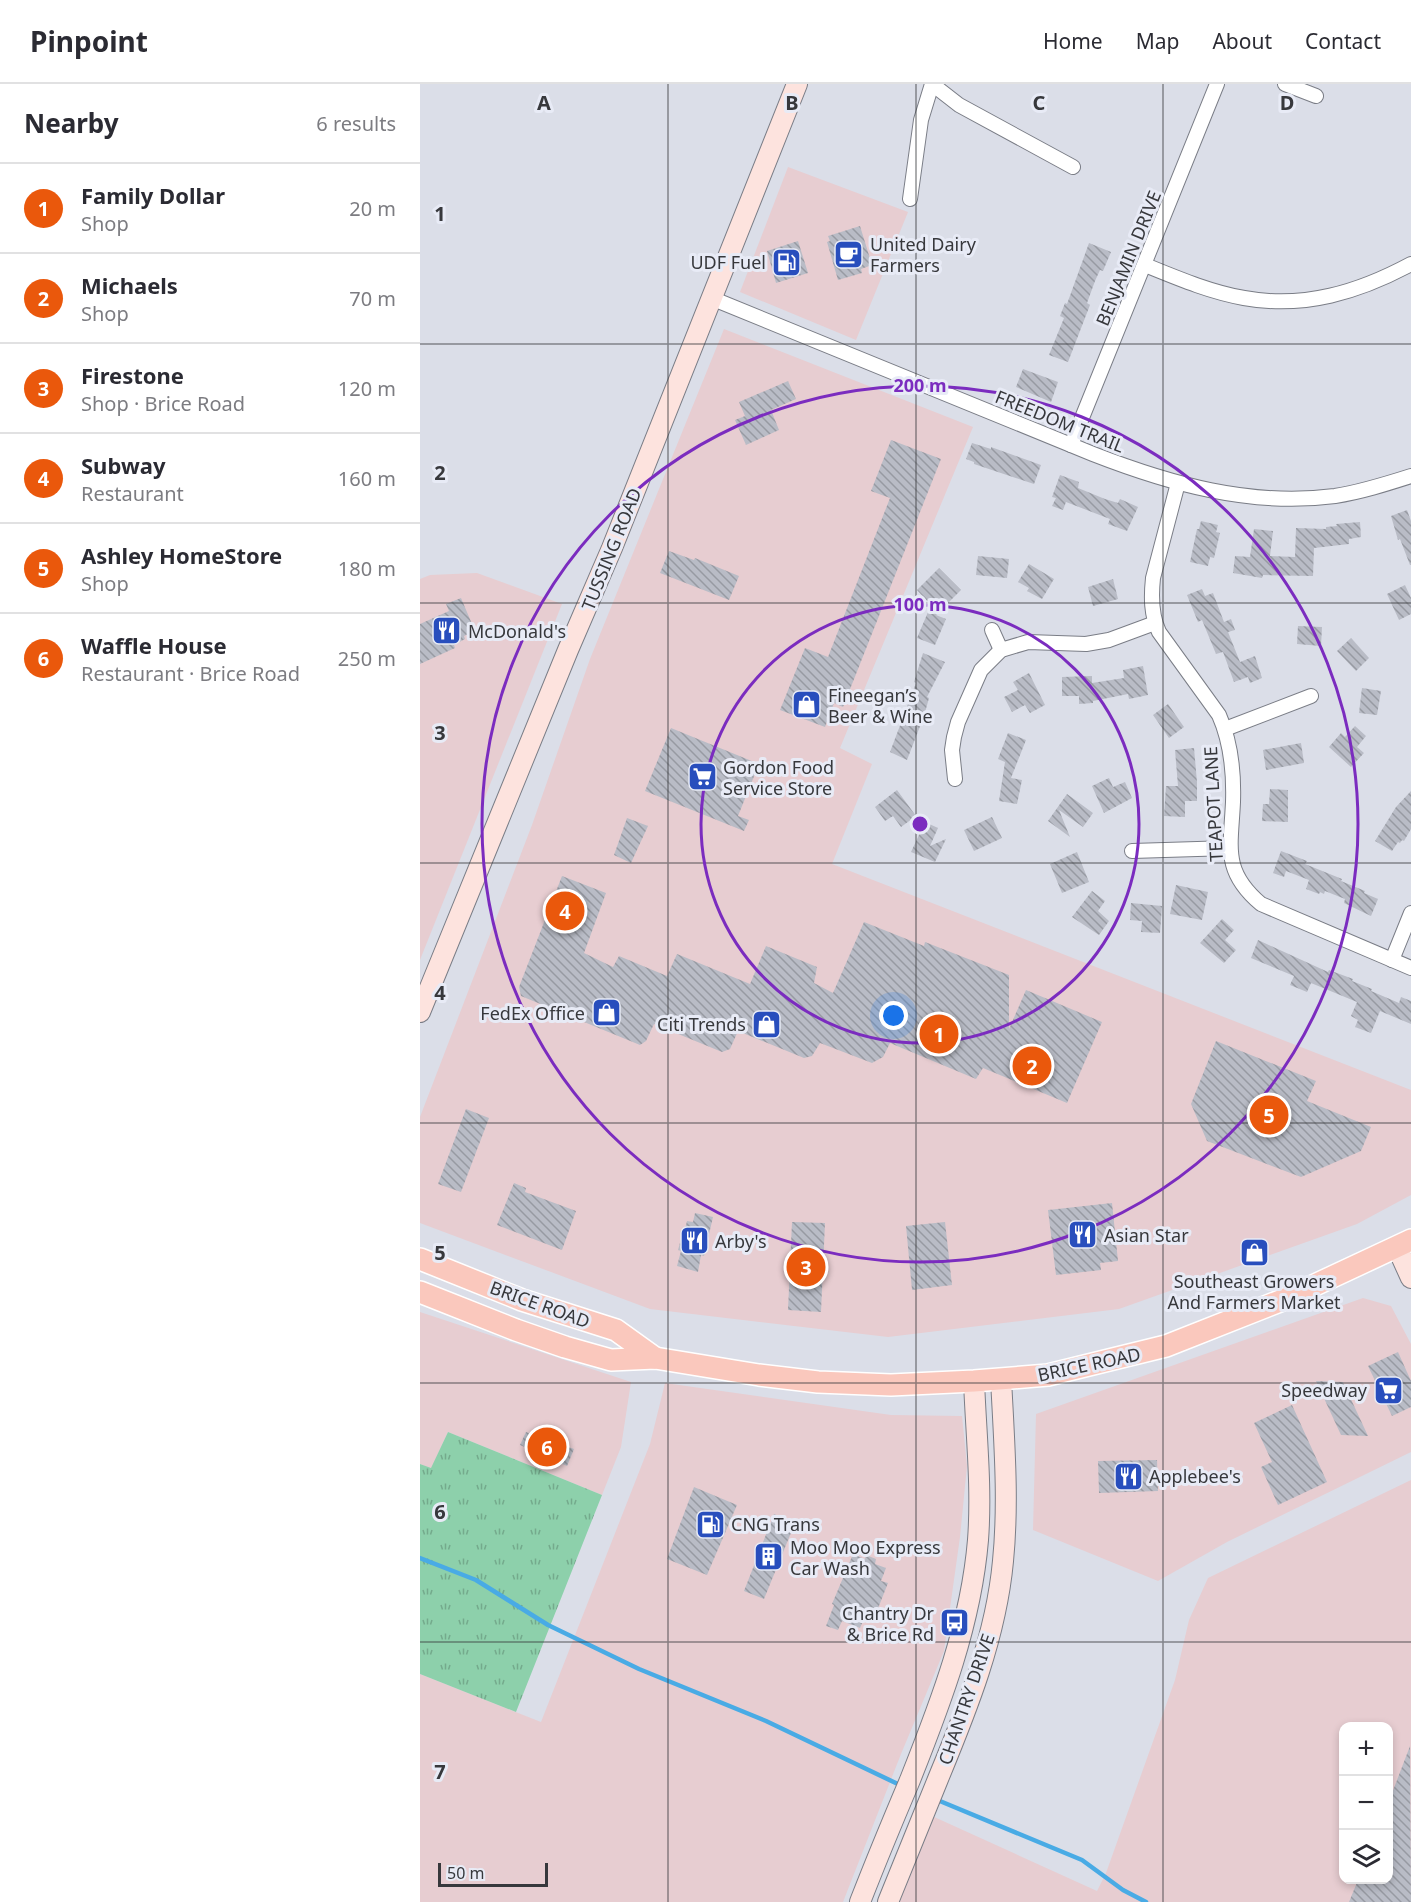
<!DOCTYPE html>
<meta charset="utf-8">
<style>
:root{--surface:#fff;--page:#f7f7f7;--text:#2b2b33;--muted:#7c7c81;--line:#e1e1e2;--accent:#ea580c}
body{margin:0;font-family:"Noto Sans",sans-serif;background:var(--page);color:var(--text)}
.controls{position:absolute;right:18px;bottom:18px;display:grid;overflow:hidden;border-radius:12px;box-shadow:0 3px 9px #0003}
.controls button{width:54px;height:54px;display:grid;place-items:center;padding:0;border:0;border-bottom:2px solid var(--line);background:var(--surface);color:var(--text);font:30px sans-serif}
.scale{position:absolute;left:18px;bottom:15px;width:110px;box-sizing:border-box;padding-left:6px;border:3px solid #37383c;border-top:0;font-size:16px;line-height:21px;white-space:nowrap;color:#37383c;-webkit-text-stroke:4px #e8ebf6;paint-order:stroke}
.you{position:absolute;left:474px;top:932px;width:21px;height:21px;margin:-15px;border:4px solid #fff;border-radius:50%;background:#1a73e8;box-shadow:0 0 0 9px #1a73e833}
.badge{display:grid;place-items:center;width:39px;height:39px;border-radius:50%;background:var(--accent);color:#fff;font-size:20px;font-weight:700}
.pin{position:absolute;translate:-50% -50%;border:3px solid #fff;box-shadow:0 2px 6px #0006}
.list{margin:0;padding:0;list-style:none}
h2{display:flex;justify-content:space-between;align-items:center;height:78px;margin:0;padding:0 24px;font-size:26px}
h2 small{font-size:20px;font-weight:400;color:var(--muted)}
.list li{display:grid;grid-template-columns:39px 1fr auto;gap:18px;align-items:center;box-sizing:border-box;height:90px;padding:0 24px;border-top:2px solid var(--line)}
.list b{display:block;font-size:22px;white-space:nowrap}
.list p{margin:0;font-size:20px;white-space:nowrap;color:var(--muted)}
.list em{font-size:20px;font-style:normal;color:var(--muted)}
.icon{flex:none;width:33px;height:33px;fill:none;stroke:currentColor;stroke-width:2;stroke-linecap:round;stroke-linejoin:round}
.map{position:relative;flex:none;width:991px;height:1818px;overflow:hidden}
header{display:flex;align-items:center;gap:36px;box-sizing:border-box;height:84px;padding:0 30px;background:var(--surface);border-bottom:2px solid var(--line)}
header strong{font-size:28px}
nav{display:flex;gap:33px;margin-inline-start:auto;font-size:21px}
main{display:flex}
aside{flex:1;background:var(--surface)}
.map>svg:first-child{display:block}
.commercial{fill:#e7cdd1;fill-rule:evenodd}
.grass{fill:url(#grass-tufts)}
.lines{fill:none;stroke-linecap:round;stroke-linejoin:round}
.stream{stroke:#49abe5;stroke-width:4.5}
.building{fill:url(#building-back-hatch)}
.street-casing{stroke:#7a7d86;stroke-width:16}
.secondary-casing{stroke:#7a7d86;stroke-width:22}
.primary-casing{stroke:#fff;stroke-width:24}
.street{stroke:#fff;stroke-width:14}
.secondary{stroke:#fde3de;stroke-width:20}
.primary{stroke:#fac8bd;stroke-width:21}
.grid{fill:none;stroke:#37383c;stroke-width:1.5;stroke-opacity:0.55}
.ring{fill:none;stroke:#7b2cbf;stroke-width:3}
.labels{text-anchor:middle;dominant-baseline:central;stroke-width:6;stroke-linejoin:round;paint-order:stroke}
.poi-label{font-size:18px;fill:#37383c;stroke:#e8ebf6;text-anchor:start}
.street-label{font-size:18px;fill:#37383c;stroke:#e8ebf6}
.grid-label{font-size:20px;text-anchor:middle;font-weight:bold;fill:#37383c;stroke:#e8ebf6;stroke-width:6;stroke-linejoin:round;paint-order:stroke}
.centre{fill:#7b2cbf;stroke:#e8ebf6;stroke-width:3}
.ring-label{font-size:18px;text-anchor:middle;font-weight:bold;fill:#7b2cbf;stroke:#e8ebf6;stroke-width:6;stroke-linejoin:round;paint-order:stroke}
</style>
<header>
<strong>Pinpoint</strong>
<nav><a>Home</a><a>Map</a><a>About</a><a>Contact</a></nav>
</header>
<main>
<aside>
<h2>Nearby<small>6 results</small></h2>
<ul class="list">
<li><span class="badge">1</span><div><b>Family Dollar</b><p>Shop</p></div><em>20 m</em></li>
<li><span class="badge">2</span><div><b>Michaels</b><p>Shop</p></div><em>70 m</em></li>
<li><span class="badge">3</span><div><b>Firestone</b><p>Shop · Brice Road</p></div><em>120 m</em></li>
<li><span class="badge">4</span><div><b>Subway</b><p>Restaurant</p></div><em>160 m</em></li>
<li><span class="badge">5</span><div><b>Ashley HomeStore</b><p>Shop</p></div><em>180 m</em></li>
<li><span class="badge">6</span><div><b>Waffle House</b><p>Restaurant · Brice Road</p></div><em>250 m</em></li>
</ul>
</aside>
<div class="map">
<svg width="991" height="1818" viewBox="0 0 991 1818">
<defs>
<pattern id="grass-tufts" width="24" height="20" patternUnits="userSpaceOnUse" patternTransform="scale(1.5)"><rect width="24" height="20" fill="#8dd0ab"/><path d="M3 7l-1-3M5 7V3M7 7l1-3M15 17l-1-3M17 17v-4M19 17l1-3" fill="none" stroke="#74aa8c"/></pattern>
<pattern id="building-back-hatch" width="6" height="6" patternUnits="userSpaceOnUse" patternTransform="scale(1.5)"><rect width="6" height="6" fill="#b9bcc6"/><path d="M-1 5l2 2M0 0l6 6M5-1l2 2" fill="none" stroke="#979aa2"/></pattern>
</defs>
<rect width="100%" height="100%" fill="#dbdee8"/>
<g class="commercial">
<polygon points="368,83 488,128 436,256 320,208"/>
<polygon points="304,245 553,343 420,664 452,680 412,780 991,1006 991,1111 937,1140 699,1225 468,1253 230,1225 0,1139 0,1033 112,741 170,575"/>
<polygon points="57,489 142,520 0,876 0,495 10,491"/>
<polygon points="943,1214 971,1222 991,1260 991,1368 807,1458 738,1497 613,1446 616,1330"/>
<polygon points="0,1228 211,1298 201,1363 182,1411 28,1348 11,1385 0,1380"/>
<polygon points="245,1299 471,1331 542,1332 547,1382 540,1453 524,1567 481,1670 423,1818 0,1818 0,1590 121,1638 230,1360"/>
<path d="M991 1396V1818H477L512 1732 677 1807 686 1789 755 1596 769 1536 788 1494ZM924 1642H968V1796H924Z"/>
</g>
<polygon class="grass" points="28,1348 182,1411 96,1628 0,1590 0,1380 11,1384"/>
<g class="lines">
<g class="stream">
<polyline points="0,1474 56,1496 128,1541 219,1585 346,1637 482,1702"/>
<polyline points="515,1715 662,1776 703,1806 726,1818"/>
</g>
</g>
<g class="building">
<polygon points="440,142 452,181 441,185 442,189 418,196 407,158 410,157 408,152"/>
<polygon points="378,157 388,189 356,199 347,167"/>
<polygon points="669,159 691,168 683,187 680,186 675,197 667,219 670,221 648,278 629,271 644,234 640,232 645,219 647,220"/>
<polygon points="603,285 638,298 631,318 596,303"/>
<polygon points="368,297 376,315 351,326 359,346 326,361 315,336 325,332 319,318"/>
<polygon points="471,356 521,375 423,623 414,619 405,643 360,626 385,564 408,573 470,414 451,407"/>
<polygon points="552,359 571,365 571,363 621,381 614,400 554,380 554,378 546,375"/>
<polygon points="640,391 659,398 658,404 685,415 698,419 700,415 718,423 707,447 688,440 690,435 646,418 643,426 632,422 636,414 632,413"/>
<polygon points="987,426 991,437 991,481 990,481 980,455 978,456 971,432"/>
<polygon points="781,437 798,441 796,448 800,449 794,474 790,473 788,482 770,478 777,445 779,445"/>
<polygon points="940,438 941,453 929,455 929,460 894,464 893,492 843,491 842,494 813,489 815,472 830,473 834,445 853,447 850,472 875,473 876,444 906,445 906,443 917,442 916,440"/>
<polygon points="249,467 274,476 275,474 319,492 309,516 240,489"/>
<polygon points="558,472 589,475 587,494 556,491"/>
<polygon points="609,480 634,495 622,515 607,507 609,504 598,498"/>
<polygon points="519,484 541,506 516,531 526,535 515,561 497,554 511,521 497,506"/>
<polygon points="693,495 698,515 673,522 668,503"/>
<polygon points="985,501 991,514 991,530 979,536 967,510"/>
<polygon points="782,505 785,512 793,509 804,538 811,535 815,546 808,548 820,578 835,572 842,594 830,599 828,593 814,598 803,568 796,570 782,536 778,538 767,511"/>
<polygon points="41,514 55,547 44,552 45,555 34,561 35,564 0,580 0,540 29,527 26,520"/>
<polygon points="878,542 902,543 901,562 877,560"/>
<polygon points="931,554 949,574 936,587 917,567"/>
<polygon points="503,569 525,578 507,613 509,614 504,632 487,676 470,668 496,599 494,598"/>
<polygon points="723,582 728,611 709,615 708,610 673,617 673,619 659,620 659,612 642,612 642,593 672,592 672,599 704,594 703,586"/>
<polygon points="609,589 625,621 610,629 605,621 592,628 584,613 598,606 593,598"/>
<polygon points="942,604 961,607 957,631 939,629"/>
<polygon points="748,620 764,643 749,654 733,631"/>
<polygon points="935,642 946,652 937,663 944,669 931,683 909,663 921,649 925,653"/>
<polygon points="251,644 339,680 318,732 329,736 324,747 225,707"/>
<polygon points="588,649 606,656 591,694 602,696 597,720 579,717 585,678 578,675"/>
<polygon points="881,659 884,679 846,686 843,666"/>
<polygon points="774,664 777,698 777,717 765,717 765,733 744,732 746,702 758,702 755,666"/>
<polygon points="689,694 693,703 705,698 712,714 684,729 672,702"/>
<polygon points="850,705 868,706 868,738 842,737 843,720 849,720"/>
<polygon points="477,706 496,732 481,743 473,732 465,737 455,723"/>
<polygon points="991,707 991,745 984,757 982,756 980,759 978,758 972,767 955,757 976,723"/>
<polygon points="647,710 673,729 663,743 639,726 650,753 628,737"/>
<polygon points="572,733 582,754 554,767 544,746"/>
<polygon points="207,734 228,742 211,779 194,771"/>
<polygon points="505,738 518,744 510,762 526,755 515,778 491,768"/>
<polygon points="861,767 887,777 885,780 922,795 921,797 945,807 944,809 958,815 951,832 924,819 925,815 905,807 904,810 900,808 899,810 886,805 889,796 866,787 864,793 853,789"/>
<polygon points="657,768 669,798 642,809 630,780"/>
<polygon points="142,792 186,809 164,869 193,883 199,872 247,892 257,870 330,900 346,862 397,883 394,899 413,909 444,838 504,862 505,858 589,891 589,945 606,906 682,938 647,1019 563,984 556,995 470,959 463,973 452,979 400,959 392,972 384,974 318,947 310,965 302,968 234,940 226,957 220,961 101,912 99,903"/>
<polygon points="756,801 788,808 782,836 750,830"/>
<polygon points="672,807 685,817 678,827 689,837 679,851 652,833"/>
<polygon points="711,819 742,822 740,849 721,848 722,837 710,836"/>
<polygon points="802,835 814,846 805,856 816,866 804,879 780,859"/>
<polygon points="838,856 908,888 909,886 933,895 932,897 952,905 951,907 979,919 981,913 991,917 991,940 960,927 951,949 935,943 938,936 931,932 937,918 891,899 887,908 870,901 874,892 831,874"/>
<polygon points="796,957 896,997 887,1017 951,1043 941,1067 881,1093 787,1057 771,1020"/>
<polygon points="46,1025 69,1034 41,1108 18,1100"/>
<polygon points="94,1099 106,1104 105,1108 156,1127 142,1166 77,1141"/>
<polygon points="692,1119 698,1177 680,1179 681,1186 636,1191 628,1126"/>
<polygon points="275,1129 293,1133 284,1172 281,1171 278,1188 257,1182 261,1167 258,1166 263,1148 264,1149 267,1137 273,1138"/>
<polygon points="372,1138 405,1139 401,1228 368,1226"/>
<polygon points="525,1138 532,1201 492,1206 486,1142"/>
<polygon points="978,1268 991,1297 991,1323 972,1332 948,1282"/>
<polygon points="896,1297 923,1298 948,1352 921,1351"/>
<polygon points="872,1321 907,1398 858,1421 841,1383 852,1378 834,1339"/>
<polygon points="106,1348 154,1365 147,1382 100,1361"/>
<polygon points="737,1376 738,1407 679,1409 678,1377"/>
<polygon points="274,1403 317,1421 287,1491 247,1475"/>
<polygon points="354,1430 375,1439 344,1515 324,1507"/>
<polygon points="433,1470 445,1475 446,1471 456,1475 455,1480 466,1484 461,1497 468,1499 457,1527 448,1525 440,1544 422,1537 418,1546 406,1542 414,1521 412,1520"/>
<polygon points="990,1662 991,1818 929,1818 938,1796 969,1796 969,1717"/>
</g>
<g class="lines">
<defs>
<g id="street">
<polyline points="512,0 539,21 653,83"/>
<polyline points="865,0 896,12"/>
<polyline points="490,115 501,36 512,0"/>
<path d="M725 181C757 194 790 208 824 214 884 225 939 208 991 180"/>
<path d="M291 214 673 370C750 400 831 423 915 412 941 408 966 400 991 392"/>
<polyline points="651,361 797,0"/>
<path d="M758 399 733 494C731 513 731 531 739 548L799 631C811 658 814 688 813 718 811 763 802 787 841 820L991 884"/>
<polyline points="572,546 581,566"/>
<polyline points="805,645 891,612"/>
<polyline points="535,695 532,666 534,653 538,638 561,586 581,566 608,558 666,560 689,556 735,539"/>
<polyline points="712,767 810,764"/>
<polyline points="972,876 991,829"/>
</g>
<g id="secondary">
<polyline points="0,928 148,566 192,464 377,0"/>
<polyline points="977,1163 991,1194"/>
<path d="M440 1818C456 1777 473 1736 490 1696 521 1618 551 1540 558 1456 562 1403 556 1350 554 1297"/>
<path d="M468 1818C485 1777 501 1736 518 1695 547 1625 576 1553 583 1477 589 1417 584 1355 581 1295"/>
</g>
<g id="primary">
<polyline points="0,1175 102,1216 196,1246 235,1274"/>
<polyline points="0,1208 96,1246 145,1263 191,1276 235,1274 339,1291 398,1298 471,1301 554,1297 628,1291 746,1262 865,1215 991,1156"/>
</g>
</defs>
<use href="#street" class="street-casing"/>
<use href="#secondary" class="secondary-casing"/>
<use href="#primary" class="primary-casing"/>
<use href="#street" class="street"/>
<use href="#secondary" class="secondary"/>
<use href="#primary" class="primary"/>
</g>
<path class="grid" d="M248 0V1818M496 0V1818M743 0V1818M0 260H991M0 519H991M0 779H991M0 1039H991M0 1299H991M0 1558H991"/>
<g class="ring">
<circle cx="500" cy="740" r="219"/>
<circle cx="500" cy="740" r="438"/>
</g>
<defs>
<symbol id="cafe-square" viewBox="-11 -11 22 22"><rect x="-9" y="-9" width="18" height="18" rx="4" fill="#284ebd" stroke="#e8ebf6"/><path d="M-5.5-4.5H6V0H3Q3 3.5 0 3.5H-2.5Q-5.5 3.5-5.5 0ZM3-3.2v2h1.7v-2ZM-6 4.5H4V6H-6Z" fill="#fff"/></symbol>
<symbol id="fuel-square" viewBox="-11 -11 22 22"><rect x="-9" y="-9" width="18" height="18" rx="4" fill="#284ebd" stroke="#e8ebf6"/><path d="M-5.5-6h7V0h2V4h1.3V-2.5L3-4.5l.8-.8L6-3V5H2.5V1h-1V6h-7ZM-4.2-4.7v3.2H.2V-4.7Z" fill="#fff"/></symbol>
<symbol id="restaurant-square" viewBox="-11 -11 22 22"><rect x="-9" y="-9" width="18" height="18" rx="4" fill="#284ebd" stroke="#e8ebf6"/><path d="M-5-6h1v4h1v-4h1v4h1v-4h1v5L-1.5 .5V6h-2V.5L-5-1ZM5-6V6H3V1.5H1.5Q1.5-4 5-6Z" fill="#fff"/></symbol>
<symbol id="shop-square" viewBox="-11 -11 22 22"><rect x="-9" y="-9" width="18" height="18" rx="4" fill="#284ebd" stroke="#e8ebf6"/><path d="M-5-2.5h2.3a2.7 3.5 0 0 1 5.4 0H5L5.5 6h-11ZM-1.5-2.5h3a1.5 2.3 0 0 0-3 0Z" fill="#fff"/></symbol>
<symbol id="supermarket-square" viewBox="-11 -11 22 22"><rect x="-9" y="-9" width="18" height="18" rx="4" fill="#284ebd" stroke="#e8ebf6"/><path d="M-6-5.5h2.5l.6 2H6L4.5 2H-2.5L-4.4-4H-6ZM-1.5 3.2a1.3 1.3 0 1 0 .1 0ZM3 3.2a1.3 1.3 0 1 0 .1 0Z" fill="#fff"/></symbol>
<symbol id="building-square" viewBox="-11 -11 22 22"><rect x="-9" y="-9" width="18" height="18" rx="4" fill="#284ebd" stroke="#e8ebf6"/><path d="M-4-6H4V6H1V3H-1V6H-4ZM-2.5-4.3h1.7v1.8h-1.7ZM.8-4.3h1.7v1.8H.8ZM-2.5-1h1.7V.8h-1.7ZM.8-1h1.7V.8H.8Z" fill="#fff"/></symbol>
<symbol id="bus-square" viewBox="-11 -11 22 22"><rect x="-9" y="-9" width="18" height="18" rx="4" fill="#284ebd" stroke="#e8ebf6"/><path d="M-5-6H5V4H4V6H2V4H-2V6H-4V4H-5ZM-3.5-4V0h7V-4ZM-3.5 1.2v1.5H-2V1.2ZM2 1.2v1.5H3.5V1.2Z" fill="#fff"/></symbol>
</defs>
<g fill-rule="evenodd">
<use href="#cafe-square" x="412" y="154" width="33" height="33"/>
<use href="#fuel-square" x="350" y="162" width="33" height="33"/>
<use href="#restaurant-square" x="10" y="530" width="33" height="33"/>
<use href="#shop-square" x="370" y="604" width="33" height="33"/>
<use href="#supermarket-square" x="266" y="676" width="33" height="33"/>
<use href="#shop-square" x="170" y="912" width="33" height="33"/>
<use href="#shop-square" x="330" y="924" width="33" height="33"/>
<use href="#restaurant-square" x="646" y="1134" width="33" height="33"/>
<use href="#restaurant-square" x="258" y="1140" width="33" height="33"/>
<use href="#shop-square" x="818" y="1152" width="33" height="33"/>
<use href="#supermarket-square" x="952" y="1290" width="33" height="33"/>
<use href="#restaurant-square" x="692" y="1376" width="33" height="33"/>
<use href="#fuel-square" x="274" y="1424" width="33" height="33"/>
<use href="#building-square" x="332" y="1456" width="33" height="33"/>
<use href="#bus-square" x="518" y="1522" width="33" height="33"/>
</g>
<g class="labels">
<g class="poi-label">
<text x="450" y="160">United Dairy<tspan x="450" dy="21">Farmers</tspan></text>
<text x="346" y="178" text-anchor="end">UDF Fuel</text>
<text x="48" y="547">McDonald's</text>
<text x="408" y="611">Fineegan’s<tspan x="408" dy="21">Beer &amp; Wine</tspan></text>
<text x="303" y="683">Gordon Food<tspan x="303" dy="21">Service Store</tspan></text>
<text x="165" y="929" text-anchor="end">FedEx Office</text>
<text x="326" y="940" text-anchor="end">Citi Trends</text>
<text x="684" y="1151">Asian Star</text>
<text x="295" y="1157">Arby's</text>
<text x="834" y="1197" text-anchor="middle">Southeast Growers<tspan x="834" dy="21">And Farmers Market</tspan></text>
<text x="947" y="1306" text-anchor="end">Speedway</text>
<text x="729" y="1392">Applebee's</text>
<text x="311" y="1440">CNG Trans</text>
<text x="370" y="1463">Moo Moo Express<tspan x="370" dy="21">Car Wash</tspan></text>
<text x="514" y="1529" text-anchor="end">Chantry Dr<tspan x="514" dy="21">&amp; Brice Rd</tspan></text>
</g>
<g class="street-label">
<text transform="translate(708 174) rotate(-68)">BENJAMIN DRIVE</text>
<text transform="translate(640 337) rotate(22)">FREEDOM TRAIL</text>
<text transform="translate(191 465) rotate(-68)">TUSSING ROAD</text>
<text transform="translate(793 720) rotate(-93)">TEAPOT LANE</text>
<text transform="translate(120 1220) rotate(20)">BRICE ROAD</text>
<text transform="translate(669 1280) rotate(-12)">BRICE ROAD</text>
<text transform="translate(546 1615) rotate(-71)">CHANTRY DRIVE</text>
</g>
</g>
<g class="grid-label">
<text x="124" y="26">A</text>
<text x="372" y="26">B</text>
<text x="619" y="26">C</text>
<text x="867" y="26">D</text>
<text x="20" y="137">1</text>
<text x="20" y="396">2</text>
<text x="20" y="656">3</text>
<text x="20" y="916">4</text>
<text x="20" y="1176">5</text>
<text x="20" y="1435">6</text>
<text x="20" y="1695">7</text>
</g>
<circle cx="500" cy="740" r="9" class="centre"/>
<g class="ring-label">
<text x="500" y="308">200 m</text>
<text x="500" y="527">100 m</text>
</g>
</svg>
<div class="controls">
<button>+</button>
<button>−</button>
<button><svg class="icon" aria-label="layers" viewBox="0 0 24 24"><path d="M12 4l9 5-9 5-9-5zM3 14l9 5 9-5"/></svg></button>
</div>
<div class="scale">50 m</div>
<div class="you"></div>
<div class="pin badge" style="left:519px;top:950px">1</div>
<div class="pin badge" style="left:612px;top:982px">2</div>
<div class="pin badge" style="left:386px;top:1183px">3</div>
<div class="pin badge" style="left:145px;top:827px">4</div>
<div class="pin badge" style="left:849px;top:1031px">5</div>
<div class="pin badge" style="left:127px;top:1363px">6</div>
</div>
</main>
